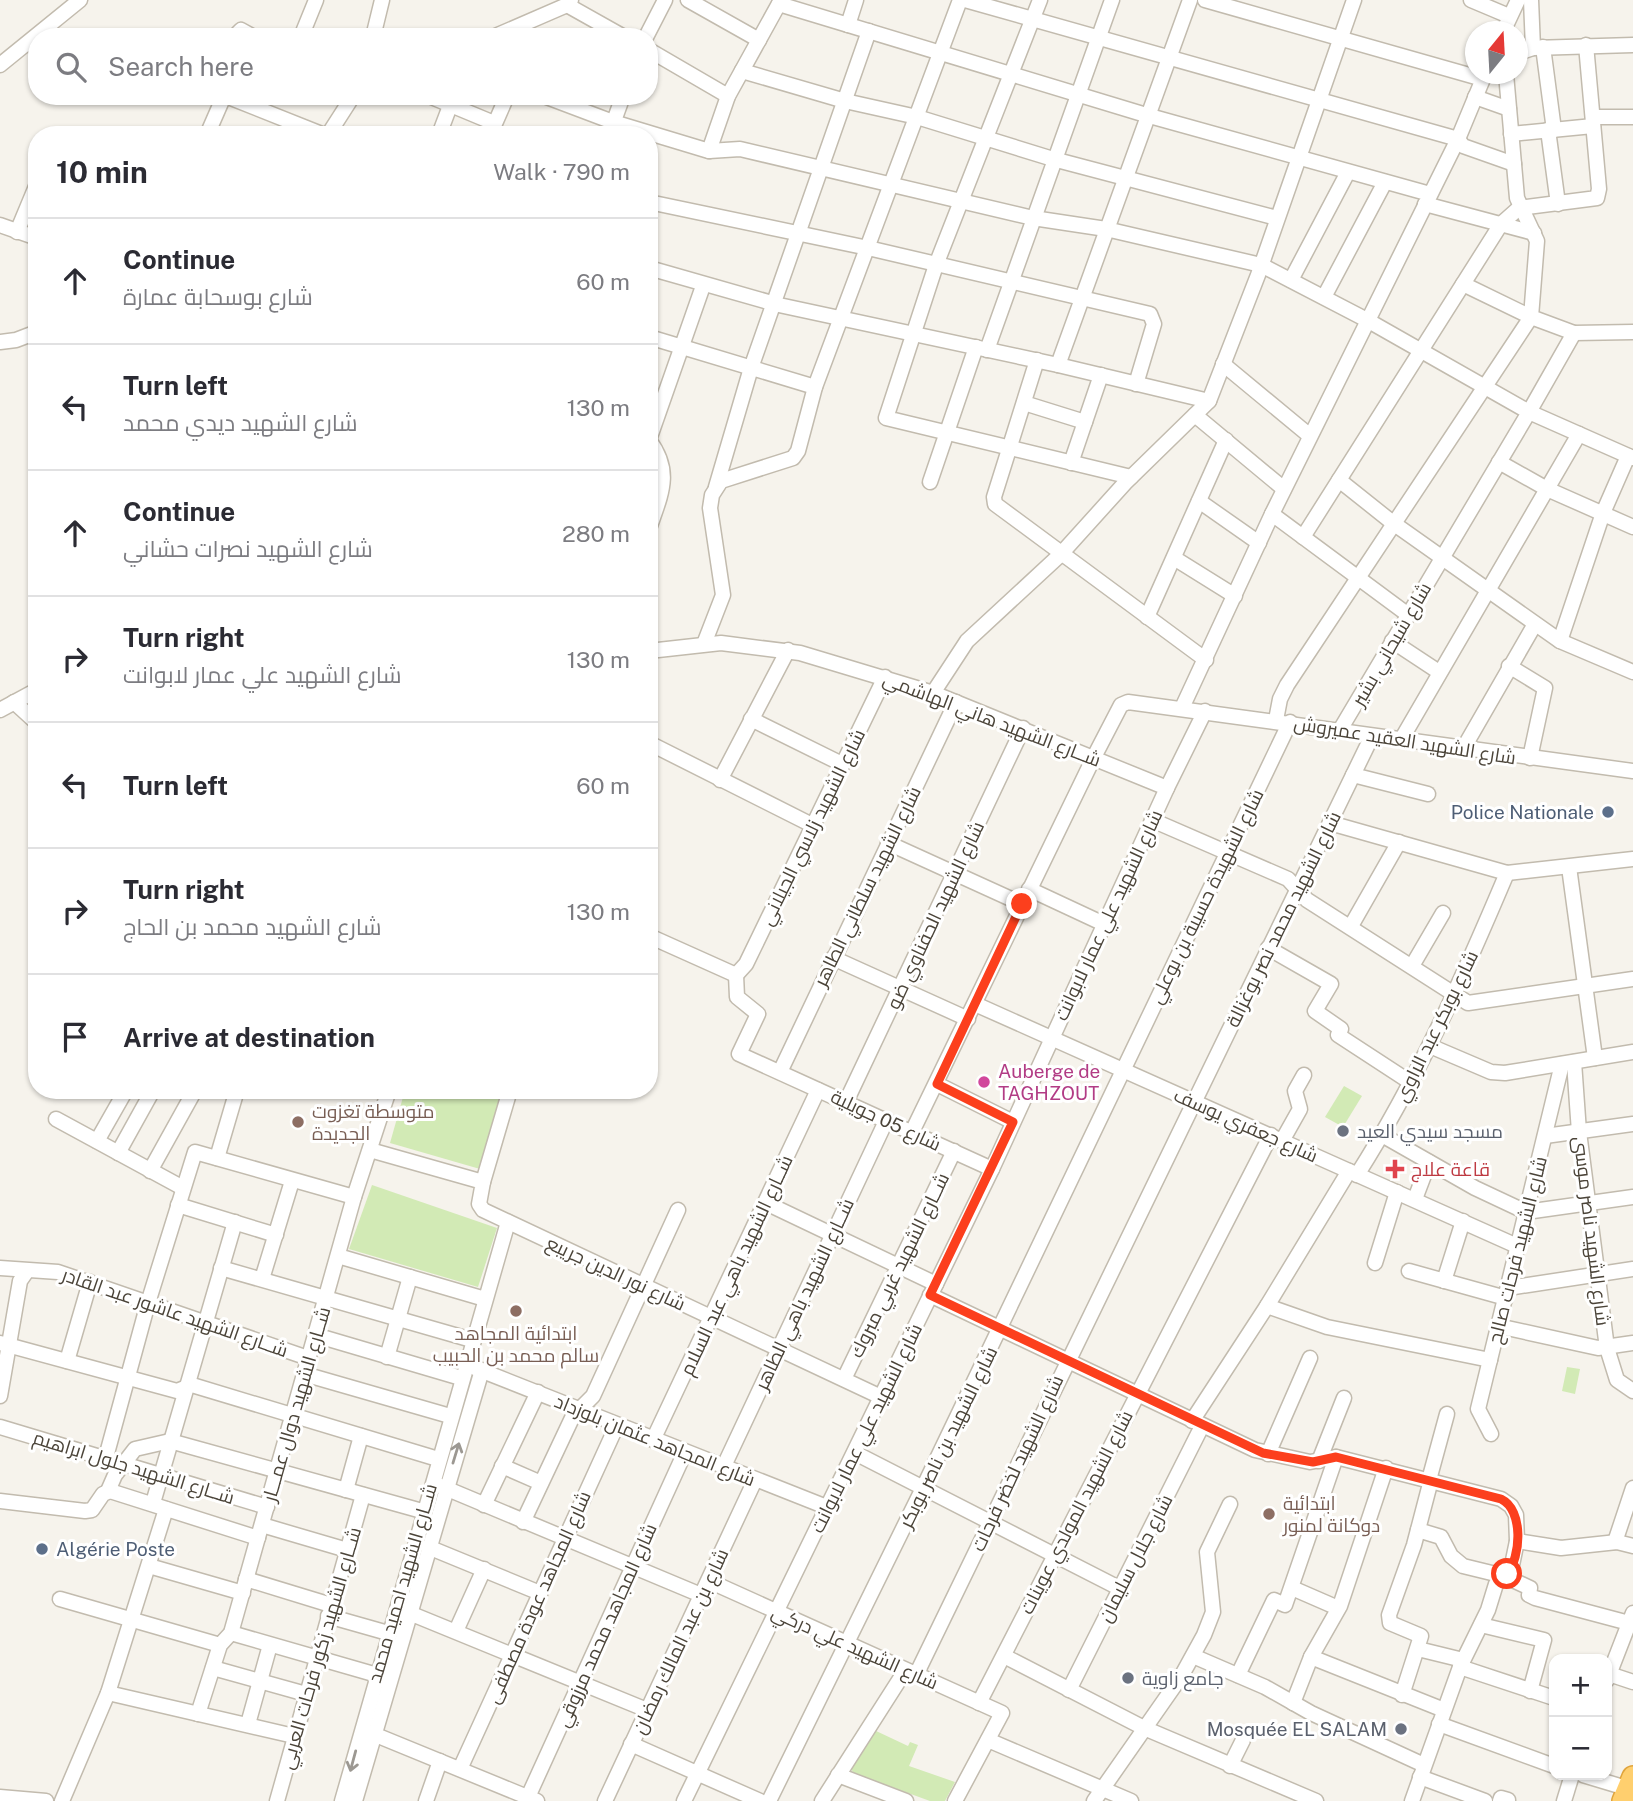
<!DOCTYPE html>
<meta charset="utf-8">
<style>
:root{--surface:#fff;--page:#f7f7f7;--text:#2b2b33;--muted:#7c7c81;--line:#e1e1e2}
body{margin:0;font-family:"Public Sans",Cairo,sans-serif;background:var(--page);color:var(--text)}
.controls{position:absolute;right:21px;bottom:21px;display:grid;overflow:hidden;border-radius:14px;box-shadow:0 2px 5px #0004}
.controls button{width:63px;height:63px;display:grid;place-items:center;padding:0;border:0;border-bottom:2px solid var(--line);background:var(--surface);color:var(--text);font:35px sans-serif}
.compass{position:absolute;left:1465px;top:21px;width:63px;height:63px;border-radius:50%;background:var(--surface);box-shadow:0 2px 5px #0004;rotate:18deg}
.stop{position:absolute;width:21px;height:21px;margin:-16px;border:5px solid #fc3f1d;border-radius:50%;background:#fff}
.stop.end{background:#fc3f1d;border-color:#fff;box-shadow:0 2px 7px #0008}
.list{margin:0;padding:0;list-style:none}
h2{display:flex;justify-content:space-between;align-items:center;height:91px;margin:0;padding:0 28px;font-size:30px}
h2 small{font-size:23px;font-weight:400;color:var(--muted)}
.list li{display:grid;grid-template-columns:46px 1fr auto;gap:21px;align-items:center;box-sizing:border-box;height:126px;padding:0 28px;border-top:2px solid var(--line)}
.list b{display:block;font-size:26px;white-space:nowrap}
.list p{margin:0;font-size:23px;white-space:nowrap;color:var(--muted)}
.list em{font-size:23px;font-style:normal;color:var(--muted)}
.icon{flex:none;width:38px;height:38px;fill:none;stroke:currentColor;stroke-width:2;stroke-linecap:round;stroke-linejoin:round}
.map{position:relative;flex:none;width:1633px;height:1801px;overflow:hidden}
.search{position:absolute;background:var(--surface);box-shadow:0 2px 5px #0004;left:28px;top:28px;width:630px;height:77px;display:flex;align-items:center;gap:18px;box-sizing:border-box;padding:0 24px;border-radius:28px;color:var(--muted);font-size:26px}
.panel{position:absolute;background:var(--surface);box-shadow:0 2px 5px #0004;left:28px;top:126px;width:630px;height:973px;border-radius:28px}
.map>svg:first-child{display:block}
.green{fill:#d2eab5}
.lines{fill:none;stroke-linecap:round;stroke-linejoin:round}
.minor-casing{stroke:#c2bbae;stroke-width:17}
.highway-casing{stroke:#e0a43c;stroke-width:24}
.minor{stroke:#fff;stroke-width:14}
.highway{stroke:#ffcf6e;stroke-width:21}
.oneway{stroke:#9c9892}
.route{stroke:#fc3f1d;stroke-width:9}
.service-dot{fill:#5c6f8a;stroke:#fff;stroke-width:2.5}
.hotel-dot{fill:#d1479c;stroke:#fff;stroke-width:2.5}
.education-dot{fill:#8d6e63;stroke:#fff;stroke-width:2.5}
.worship-dot{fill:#6b7280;stroke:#fff;stroke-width:2.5}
.health-dot{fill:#e0444e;stroke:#fff;stroke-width:2.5}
.labels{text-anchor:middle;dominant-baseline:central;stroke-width:6;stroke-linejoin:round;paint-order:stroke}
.street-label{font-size:19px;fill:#4b4439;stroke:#fff}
.service-label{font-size:19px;fill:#4e5e75;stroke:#fff;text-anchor:end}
.hotel-label{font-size:19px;fill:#b23c85;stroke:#fff;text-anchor:start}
.education-label{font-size:19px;fill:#785e54;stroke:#fff;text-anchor:start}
.worship-label{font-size:19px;fill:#5b616d;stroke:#fff;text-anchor:start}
.health-label{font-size:19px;fill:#be3a42;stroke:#fff;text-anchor:start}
</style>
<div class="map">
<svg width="1633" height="1801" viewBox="0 0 1633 1801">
<rect width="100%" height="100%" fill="#f6f3ec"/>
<g class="green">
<polygon points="1344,1086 1362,1096 1343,1127 1325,1117"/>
<polygon points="405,1090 503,1090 480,1169 390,1143"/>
<polygon points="372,1185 497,1228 478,1287 349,1249"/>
<polygon points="1567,1367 1580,1369 1575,1394 1562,1391"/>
<polygon points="874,1730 908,1746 910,1742 918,1745 909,1766 955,1782 945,1801 930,1801 853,1773 851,1767"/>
</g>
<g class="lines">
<defs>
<g id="minor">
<polyline points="688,0 759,40"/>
<polyline points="965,0 1458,139 1463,146 1514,164"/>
<polyline points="1040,0 936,265 886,418 1131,477"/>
<polyline points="1205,0 1483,79"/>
<polyline points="1471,0 1509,16"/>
<polyline points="779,4 1146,115 1430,194"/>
<polyline points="567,5 624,37"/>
<polyline points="848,25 856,0"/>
<polyline points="1503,32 1518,0"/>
<polyline points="234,37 241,30 254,37"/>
<polyline points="301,37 316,0"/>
<polyline points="373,37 382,0"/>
<polyline points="493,37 567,5 571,0"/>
<polyline points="646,37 665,0"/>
<polyline points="1543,47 1554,130"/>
<polyline points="1533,48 1633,45"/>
<polyline points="649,50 728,96"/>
<polyline points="1518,53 1533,48 1531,0"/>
<polyline points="0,65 80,0"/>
<polyline points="742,71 845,101 917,117 1053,159 1277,218"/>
<polyline points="1506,74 1517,198 1537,241 1531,317 1574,333 1633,332"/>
<polyline points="226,96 324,135"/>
<polyline points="429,96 494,123"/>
<polyline points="544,96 613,122 709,151 740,149 1033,218 1106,229 1261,265 1367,320 1529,412 1340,730"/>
<polyline points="1475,97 1509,109"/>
<polyline points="1593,117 1633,117"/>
<polyline points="1548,130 1558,204"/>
<polyline points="1511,134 1593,126"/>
<polyline points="207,135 224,96"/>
<polyline points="328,135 353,96"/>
<polyline points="439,135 453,98"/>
<polyline points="490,135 507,96"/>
<polyline points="609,135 623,96"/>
<polyline points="709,151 728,96 781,0"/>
<polyline points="649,202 868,248 1150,314 1154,324 1136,384"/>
<polyline points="1425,204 1534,233"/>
<polyline points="0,225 37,238"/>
<polyline points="17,232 37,184"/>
<polyline points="649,268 779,305 1058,365 1209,401"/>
<polyline points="1291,280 1348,172"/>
<polyline points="1324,297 1385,182"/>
<polyline points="1574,333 1529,412 1633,458"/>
<polyline points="649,337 815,387"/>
<polyline points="0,342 16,340 37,332"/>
<polyline points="987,350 1112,0"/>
<polyline points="1037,360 994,497 995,504 1206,660"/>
<polyline points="1223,364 1310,436"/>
<polyline points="1058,365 1190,0"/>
<polyline points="1024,403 1085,422"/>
<polyline points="1195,415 1284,489"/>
<polyline points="649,440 703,286"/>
<path d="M649 440C673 472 661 494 649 529"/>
<polyline points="1499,462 1547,489 1633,527"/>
<polyline points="1071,463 1101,375"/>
<polyline points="1339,480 1393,523 1560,641 1633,672"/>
<polyline points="930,482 976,347"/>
<polyline points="716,487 751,368 869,31"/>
<polyline points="1199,501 1259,543"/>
<polyline points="1272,514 1407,614"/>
<polyline points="1303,537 1501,224 1519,208 1597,198 1599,189 1586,45"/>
<polyline points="1174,558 1235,596"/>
<polyline points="1147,617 1226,440"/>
<polyline points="1392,641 1439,672"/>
<polyline points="1560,641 1603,513 1628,456"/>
<polyline points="704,644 723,595 710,508 712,495 721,481 793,458 798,451 815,387 960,0"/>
<polyline points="649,651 721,643 800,653 933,693 1167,788"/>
<polyline points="1509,666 1545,688 1530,758"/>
<polyline points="933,693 967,641 1060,555 1125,483 1209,401 1258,275 1354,0"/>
<polyline points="14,702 37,723"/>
<polyline points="1182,708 1272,514 1458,139 1485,74"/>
<polyline points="0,710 37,690"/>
<polyline points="751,719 842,764"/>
<polyline points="1276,720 1280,699 1287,685 1531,317 1463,284"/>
<polyline points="1401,740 1579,434"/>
<polyline points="649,743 812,825"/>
<polyline points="1463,749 1535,624"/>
<polyline points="1353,775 1428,794"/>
<polyline points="720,780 788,650"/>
<polyline points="1152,820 1288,879 1307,900 1468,1003 1633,979"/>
<polyline points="1330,823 1507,873 1633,859"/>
<polyline points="888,843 1022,904"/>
<polyline points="1569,867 1595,1058"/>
<polyline points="1029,889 1104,924"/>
<polyline points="1351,926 1399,842"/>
<polyline points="649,936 736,975"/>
<polyline points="1268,948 1331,984 1315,1011 1341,1029 1338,1035 1410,1082"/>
<polyline points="833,958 968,1019"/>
<polyline points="1412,966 1443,913"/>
<polyline points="736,975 737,997 758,1014 739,1054 992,1169"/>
<polyline points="736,975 746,964 885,677"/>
<polyline points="975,1004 1517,1246"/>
<polyline points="1430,1046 1491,1072 1505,1073 1633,1052"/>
<polyline points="1574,1062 1579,1132 1607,1348 1617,1380 1633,1391"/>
<polyline points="780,1072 956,702"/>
<polyline points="937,1084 1013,1122"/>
<polyline points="846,1102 1023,728"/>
<polyline points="56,1119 183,1188"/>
<polyline points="912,1132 1094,757 1121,705 1128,702 1633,771"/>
<polyline points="1382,1135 1475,1188 1526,1212 1633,1197"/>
<polyline points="1545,1136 1633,1124"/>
<polyline points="97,1141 126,1090"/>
<polyline points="1282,1141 1300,1109 1295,1091 1304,1075"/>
<polyline points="370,1150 483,1182 479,1204 483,1210 881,1397"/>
<polyline points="118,1153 153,1090"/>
<polyline points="217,1158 237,1090"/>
<polyline points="150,1171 195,1090"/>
<path d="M1357 1175C1418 1079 1463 977 1507 873"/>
<polyline points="483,1182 510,1090"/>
<polyline points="1415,1199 1429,1162"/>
<polyline points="766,1203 936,1284"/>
<polyline points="178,1205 276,1235"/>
<polyline points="338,1256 485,1299"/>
<polyline points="1375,1263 1397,1192"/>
<polyline points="0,1268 58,1272 308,1358"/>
<polyline points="221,1268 472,1340"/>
<polyline points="1409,1271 1506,1298"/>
<polyline points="262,1279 292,1181"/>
<polyline points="1444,1281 1463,1221"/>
<polyline points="1508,1288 1633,1269"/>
<polyline points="930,1295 1255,1450 1310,1462 1336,1457 1501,1499 1511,1506 1516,1515 1517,1541 1511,1570 1496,1584 1488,1610 1460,1667 1412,1801"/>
<polyline points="1267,1306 1327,1327 1490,1360"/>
<polyline points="1498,1326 1598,1348 1633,1343"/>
<polyline points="315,1335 461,1378"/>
<polyline points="0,1343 177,1391 192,1385 438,1459"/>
<polyline points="387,1357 410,1277"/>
<polyline points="67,1361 90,1282"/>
<polyline points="475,1368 829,1508"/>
<polyline points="304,1374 450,1416"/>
<polyline points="844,1379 954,1151"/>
<polyline points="0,1396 20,1281 27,1271"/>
<polyline points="1192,1421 1267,1306 1349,1171"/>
<polyline points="0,1427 267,1507"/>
<polyline points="1491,1434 1478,1409 1562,1064"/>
<polyline points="653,1440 818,1090"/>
<polyline points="855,1453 1119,1588"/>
<polyline points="1268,1454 1310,1358"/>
<polyline points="106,1457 148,1303 195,1152 354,1197"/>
<polyline points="1319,1461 1344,1398"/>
<polyline points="502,1466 541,1483"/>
<polyline points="723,1468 886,1121"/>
<polyline points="1429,1480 1447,1414"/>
<polyline points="438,1485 701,1595"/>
<polyline points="346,1490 361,1436"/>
<polyline points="108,1491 115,1475 135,1449 170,1441 422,1511"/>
<polyline points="0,1501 85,1511 92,1510 103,1494 110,1491 258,1538"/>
<polyline points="153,1503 235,1222"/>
<polyline points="484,1505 538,1392"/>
<polyline points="523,1522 573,1416 593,1396 678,1210"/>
<polyline points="262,1525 347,1550"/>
<polyline points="1418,1530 1441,1537 1451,1556 1463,1566 1504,1576 1530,1588 1529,1595 1535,1598 1629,1623"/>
<polyline points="1517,1541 1561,1548 1617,1542 1633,1546"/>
<polyline points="1615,1542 1633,1488"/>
<polyline points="428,1547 540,1593"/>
<polyline points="149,1566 243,1593"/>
<polyline points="246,1579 331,1605"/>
<polyline points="709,1581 1002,1713 955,1801"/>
<polyline points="1292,1588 1338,1608"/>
<polyline points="60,1599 220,1645"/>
<polyline points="402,1610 647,1710"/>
<polyline points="328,1616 388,1633"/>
<polyline points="1481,1625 1544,1640 1530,1691"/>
<polyline points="456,1631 484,1569"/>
<polyline points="231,1633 384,1677"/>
<polyline points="1418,1649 1463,1660"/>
<polyline points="1004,1656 1144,1728 1316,1801"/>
<polyline points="1193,1656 1265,1687 1311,1713 1424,1765"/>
<polyline points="1311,1657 1444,1710"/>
<polyline points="1460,1667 1554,1698"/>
<polyline points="213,1668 306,1694"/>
<polyline points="1609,1674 1633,1682"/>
<polyline points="916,1675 1372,736"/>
<polyline points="1238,1675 1274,1600 1285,1605 1336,1457"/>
<polyline points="1607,1680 1633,1613"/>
<polyline points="1069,1690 1202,1426"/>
<polyline points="108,1693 294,1736"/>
<polyline points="1402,1695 1421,1636 1390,1623 1389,1615 1414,1545 1431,1480"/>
<polyline points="979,1703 1271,1135"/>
<polyline points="1293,1703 1311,1657 1340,1606 1386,1468"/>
<polyline points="198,1714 220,1645 231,1633 354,1197 389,1090"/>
<polyline points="248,1724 270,1645"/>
<polyline points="1439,1724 1554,1766"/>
<polyline points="366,1731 537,1801"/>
<polyline points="988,1740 1131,1801"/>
<polyline points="631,1744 760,1801"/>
<polyline points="1230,1766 1243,1740"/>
<polyline points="460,1769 617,1425"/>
<polyline points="838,1775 906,1801"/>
<polyline points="1583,1775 1633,1790"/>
<polyline points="1420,1777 1485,1801"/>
<polyline points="0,1797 46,1801"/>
<polyline points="528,1797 685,1452"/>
<polyline points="62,1801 108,1693 166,1509"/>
<polyline points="277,1801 363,1495"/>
<polyline points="342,1801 508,1222"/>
<polyline points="355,1801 482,1370"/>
<polyline points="426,1801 440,1761"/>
<polyline points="605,1801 755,1480"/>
<polyline points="684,1801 992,1169 1167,788 1205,711"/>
<polyline points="769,1801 923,1488 1290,722"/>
<polyline points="822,1801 905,1671"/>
<polyline points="1094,1801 1182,1675 1204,1635 1213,1612 1207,1552 1230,1504"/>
<polyline points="1500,1801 1501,1798 1508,1800"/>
<polyline points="1564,1801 1572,1775"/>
</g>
<polyline id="highway" points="1623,1801 1633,1777"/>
</defs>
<use href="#minor" class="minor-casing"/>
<use href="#highway" class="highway-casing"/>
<use href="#minor" class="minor"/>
<use href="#highway" class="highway"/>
</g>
<defs><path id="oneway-shaft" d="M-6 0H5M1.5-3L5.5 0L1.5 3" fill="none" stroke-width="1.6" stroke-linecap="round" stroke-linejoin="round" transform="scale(1.75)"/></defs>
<g class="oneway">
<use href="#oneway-shaft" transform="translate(456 1453) rotate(-73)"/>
<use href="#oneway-shaft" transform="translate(353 1761) rotate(105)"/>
</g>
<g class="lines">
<path class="route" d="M1022 904 937 1084 1013 1122 930 1295 1263 1453 1313 1462 1336 1457 1501 1499C1524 1510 1521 1557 1507 1574"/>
</g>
<g class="service-dot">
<circle cx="1608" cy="812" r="7"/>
<circle cx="42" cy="1549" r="7"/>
</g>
<circle class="hotel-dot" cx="984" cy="1082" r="7"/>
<g class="education-dot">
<circle cx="298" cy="1122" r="7"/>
<circle cx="516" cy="1311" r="7"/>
<circle cx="1269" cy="1514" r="7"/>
</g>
<g class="worship-dot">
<circle cx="1343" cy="1131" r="7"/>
<circle cx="1128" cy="1678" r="7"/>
<circle cx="1401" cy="1729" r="7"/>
</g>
<path class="health-dot" d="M1391.5 1158.5h7v7h7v7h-7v7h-7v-7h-7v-7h7z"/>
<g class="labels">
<g class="street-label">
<text transform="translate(1391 644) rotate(-60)">شارع شيحاني بشير</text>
<text transform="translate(992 719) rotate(21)">شــارع الشهيد هاني الهاشمي</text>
<text transform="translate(1405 740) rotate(9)">شارع الشهيد العقيد عميروش</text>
<text transform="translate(812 827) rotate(-64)">شارع الشهيد زلاسي الجيلاني</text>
<text transform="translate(867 886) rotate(-64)">شارع الشهيد سلطاني الطاهر</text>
<text transform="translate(1206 896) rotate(-64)">شارع الشهيدة حسيبة بن بوعلي</text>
<text transform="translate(935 915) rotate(-65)">شارع الشهيد الحفناوي ضو</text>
<text transform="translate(1108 915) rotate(-65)">شارع الشهيد علي عمار لابوانت</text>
<text transform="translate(1283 919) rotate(-64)">شارع الشهيد محمد نصر بوغزالة</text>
<text transform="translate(1436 1026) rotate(-64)">شارع بوبكر عبد الراوي</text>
<text transform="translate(886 1120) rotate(25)">شارع 05 جويلية</text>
<text transform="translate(1246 1125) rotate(24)">شارع جعفري يوسف</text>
<text transform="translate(1592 1231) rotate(83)">شارع الشهيد ناصر موسى</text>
<text transform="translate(1517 1250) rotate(-76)">شارع الشهيد فرحات صالح</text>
<text transform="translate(736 1265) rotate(-65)">شــارع الشهيد باهي عبد السلام</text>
<text transform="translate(899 1265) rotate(-64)">شــارع الشهيد غربي مبروك</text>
<text transform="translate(616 1273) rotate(25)">شارع نور الدين جريبع</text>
<text transform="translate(804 1294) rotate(-65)">شــارع الشهيد باهي الطاهر</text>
<text transform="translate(175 1312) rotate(19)">شــارع الشهيد عاشور عبد القادر</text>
<text transform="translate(296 1404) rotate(-74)">شــارع الشهيد دوال عمـــار</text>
<text transform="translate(866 1428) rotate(-64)">شارع الشهيد علي عمار لابوانت</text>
<text transform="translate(948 1437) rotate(-64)">شارع الشهيد بن ناصر بوبكر</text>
<text transform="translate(655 1440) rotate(22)">شارع المجاهد عثمان بلوزداد</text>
<text transform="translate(1017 1463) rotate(-65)">شارع الشهيد لخضر فرحات</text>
<text transform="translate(134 1467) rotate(17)">شــارع الشهيد جلول ابراهيم</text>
<text transform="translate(1076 1512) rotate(-63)">شارع الشهيد المولدي عوينات</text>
<text transform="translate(1135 1558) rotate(-63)">شارع جلال سليمان</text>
<text transform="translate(402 1583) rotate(-74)">شــارع الشهيد احميد محمد</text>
<text transform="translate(538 1597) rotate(-66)">شارع المجاهد عودة مصطفى</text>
<text transform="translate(606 1625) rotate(-66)">شارع المجاهد محمد مرزوقي</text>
<text transform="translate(680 1641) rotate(-65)">شارع بن عبد المالك رمضان</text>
<text transform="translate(855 1647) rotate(24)">شارع الشهيد علي دركي</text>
<text transform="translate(320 1648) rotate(-74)">شــارع الشهيد زكور فرحات العربي</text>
</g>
<g class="service-label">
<text x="1594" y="812">Police Nationale</text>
<text x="56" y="1549" text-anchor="start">Algérie Poste</text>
</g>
<g class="hotel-label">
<text x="998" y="1071">Auberge de<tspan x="998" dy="22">TAGHZOUT</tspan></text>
</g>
<g class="education-label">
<text x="312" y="1111">متوسطة تغزوت<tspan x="312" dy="22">الجديدة</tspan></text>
<text x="516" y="1333" text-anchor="middle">ابتدائية المجاهد<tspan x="516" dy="22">سالم محمد بن الحبيب</tspan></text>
<text x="1283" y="1503">ابتدائية<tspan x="1283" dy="22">دوكانة لمنور</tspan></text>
</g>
<g class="worship-label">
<text x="1357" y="1131">مسجد سيدي العيد</text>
<text x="1142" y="1678">جامع زاوية</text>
<text x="1387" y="1729" text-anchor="end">Mosquée EL SALAM</text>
</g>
<g class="health-label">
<text x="1411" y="1169">قاعة علاج</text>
</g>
</g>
</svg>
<div class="controls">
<button>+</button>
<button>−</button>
</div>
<svg class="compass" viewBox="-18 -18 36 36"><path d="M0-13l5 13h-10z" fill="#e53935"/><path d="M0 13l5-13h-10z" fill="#7c7c81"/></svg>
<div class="stop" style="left:1507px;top:1574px"></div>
<div class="stop end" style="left:1022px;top:904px"></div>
<div class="search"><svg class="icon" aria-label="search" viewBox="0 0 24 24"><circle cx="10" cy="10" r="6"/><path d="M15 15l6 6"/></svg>Search here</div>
<section class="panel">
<h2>10 min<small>Walk · 790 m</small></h2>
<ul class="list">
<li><svg class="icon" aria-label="ahead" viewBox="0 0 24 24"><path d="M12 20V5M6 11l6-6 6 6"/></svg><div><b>Continue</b><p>شارع بوسحابة عمارة</p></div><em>60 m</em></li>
<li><svg class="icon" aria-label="left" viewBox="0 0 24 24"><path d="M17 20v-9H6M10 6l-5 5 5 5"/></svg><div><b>Turn left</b><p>شارع الشهيد ديدي محمد</p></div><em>130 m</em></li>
<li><svg class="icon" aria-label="ahead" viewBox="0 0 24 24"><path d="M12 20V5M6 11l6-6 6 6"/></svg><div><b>Continue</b><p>شارع الشهيد نصرات حشاني</p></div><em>280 m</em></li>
<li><svg class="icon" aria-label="right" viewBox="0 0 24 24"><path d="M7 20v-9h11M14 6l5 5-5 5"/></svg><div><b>Turn right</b><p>شارع الشهيد علي عمار لابوانت</p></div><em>130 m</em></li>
<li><svg class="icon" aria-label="left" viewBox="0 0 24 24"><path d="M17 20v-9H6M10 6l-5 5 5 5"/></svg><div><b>Turn left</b></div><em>60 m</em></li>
<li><svg class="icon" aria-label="right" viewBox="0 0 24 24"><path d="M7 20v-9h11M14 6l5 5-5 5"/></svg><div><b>Turn right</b><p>شارع الشهيد محمد بن الحاج</p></div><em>130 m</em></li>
<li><svg class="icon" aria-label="arrive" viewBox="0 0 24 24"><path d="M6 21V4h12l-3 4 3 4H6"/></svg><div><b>Arrive at destination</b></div></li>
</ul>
</section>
</div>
